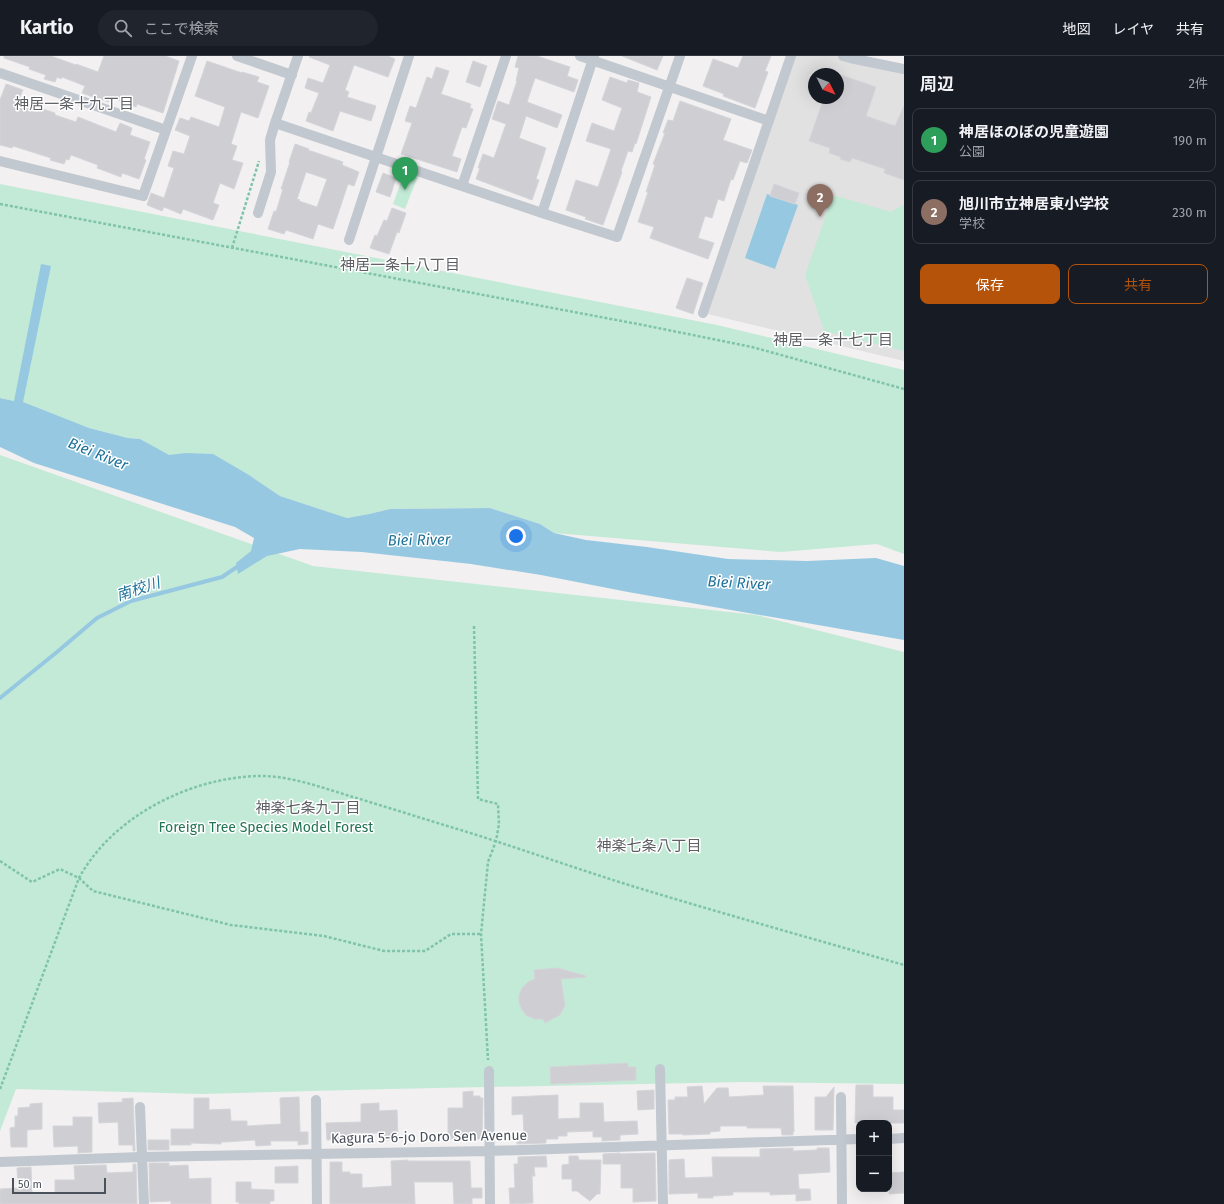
<!DOCTYPE html>
<html lang="ja">
<meta charset="utf-8">
<style>
body{margin:0;font-family:"Fira Sans","Noto Sans JP",sans-serif;background:#20242c;color:#f1f3f6}
.controls{position:absolute;right:12px;bottom:12px;display:grid;overflow:hidden;border-radius:8px;box-shadow:0 4px 16px #0002}
.controls button{width:36px;height:36px;display:grid;place-items:center;padding:0;border:0;border-bottom:1px solid #363941;background:#171b24;color:#f1f3f6;font:20px sans-serif}
.compass{position:absolute;left:808px;top:12px;width:36px;height:36px;border-radius:50%;background:#171b24;box-shadow:0 4px 16px #0002;rotate:132deg}
.scale{position:absolute;left:12px;bottom:10px;width:94px;box-sizing:border-box;padding-left:4px;border:2px solid #4a515a;border-top:0;font-size:11px;line-height:14px;white-space:nowrap;color:#4a515a;-webkit-text-stroke:3px #fff;paint-order:stroke}
.you{position:absolute;left:516px;top:480px;width:14px;height:14px;margin:-10px;border:3px solid #fff;border-radius:50%;background:#1a73e8;box-shadow:0 0 0 6px #1a73e833}
.badge{display:grid;place-items:center;width:26px;height:26px;border-radius:50%;background:#b45309;color:#fff;font-size:13px;font-weight:700}
.pin{position:absolute;translate:-50% -33px;filter:drop-shadow(0 1px 2px #0008)}
.pin::after{content:'';position:absolute;top:21px;width:14px;height:12px;background:inherit;clip-path:polygon(0 0,100% 0,50% 100%)}
.list{margin:0;padding:0;list-style:none}
h2{display:flex;justify-content:space-between;align-items:center;height:52px;margin:0;padding:0 16px;font-size:17px}
h2 small{font-size:13px;font-weight:400;color:#9ea1a6}
.list li{display:grid;grid-template-columns:26px 1fr auto;gap:12px;align-items:center;box-sizing:border-box;height:64px;margin:0 8px 8px;padding:0 8px;border:1px solid #363941;border-radius:8px}
.list b{display:block;font-size:15px;white-space:nowrap}
.list p{margin:0;font-size:13px;white-space:nowrap;color:#9ea1a6}
.list em{font-size:13px;font-style:normal;color:#9ea1a6}
.actions{display:flex;gap:8px;padding:12px 16px}
.actions a{flex:1;padding:9px 0;border:1px solid #b45309;border-radius:8px;text-align:center;font-size:14px;color:#b45309}
.actions .main{background:#b45309;color:#fff}
.icon{flex:none;width:22px;height:22px;fill:none;stroke:currentColor;stroke-width:2;stroke-linecap:round;stroke-linejoin:round}
.map{position:relative;flex:none;width:904px;height:1148px;overflow:hidden}
header{display:flex;align-items:center;gap:24px;box-sizing:border-box;height:56px;padding:0 20px;background:#171b24;border-bottom:1px solid #363941}
header strong{font-size:19px}
nav{display:flex;gap:22px;margin-inline-start:auto;font-size:14px}
.search{width:280px;height:36px;background:#20242c;display:flex;align-items:center;gap:10px;box-sizing:border-box;padding:0 14px;border-radius:22px;color:#9ea1a6;font-size:15px}
main{display:flex}
aside{flex:1;background:#171b24}
.map>svg:first-child{display:block}
.education{fill:#e2e1e1;fill-rule:evenodd}
.green{fill:#c3ead7}
.water{fill:#96c9e1}
.lines{fill:none;stroke-linecap:round;stroke-linejoin:round}
.stream{stroke:#96c9e1;stroke-width:4}
.building{fill:#ceced3;stroke:#d4d5da;fill-rule:evenodd}
.path{stroke:#7fc4aa;stroke-width:2.5;stroke-dasharray:3 2;stroke-linecap:butt}
.street{stroke:#c2c8cf;stroke-width:10}
.labels{text-anchor:middle;dominant-baseline:central;stroke-width:3;stroke-linejoin:round;paint-order:stroke}
.park-label{font-size:14px;fill:#237454;stroke:#fff}
.street-label{font-size:14px;fill:#4a515a;stroke:#fff}
.neighbourhood-label{font-size:15px;fill:#5d5f63;stroke:#fff}
.water-label{font-size:15px;font-style:italic;fill:#1e7199;stroke:#fff}
</style>
<header>
<strong>Kartio</strong>
<div class="search"><svg class="icon" aria-label="search" viewBox="0 0 24 24"><circle cx="10" cy="10" r="6"/><path d="M15 15l6 6"/></svg>ここで検索</div>
<nav><a>地図</a><a>レイヤ</a><a>共有</a></nav>
</header>
<main>
<div class="map">
<svg width="904" height="1148" viewBox="0 0 904 1148">
<rect width="100%" height="100%" fill="#f2f0f0"/>
<path class="education" d="M 791,0 L 843,0 L 904,13 L 904,305 L 703,257 ZM 814,18 L 838,18 L 838,42 L 814,42 Z"/>
<path class="green" d="M 405,115 L 418,120 L 405,153 L 393,148 Z
M 0,128 L 717,269 L 904,314 L 904,498 L 877,488 L 781,496 L 554,477 L 540,468 L 490,452 L 390,453 L 369,458 L 347,462 L 280,440 L 249,419 L 185,397 L 169,400 L 140,383 L 128,382 L 89,372 L 14,345 L 0,342 Z
M 833,139 L 891,156 L 903,149 L 904,149 L 904,295 L 824,275 L 805,219 Z
M 0,399 L 313,510 L 756,559 L 904,596 L 904,1028 L 742,1026 L 388,1033 L 203,1038 L 16,1033 L 0,1075 Z"/>
<path class="water" d="M 767,138 L 798,149 L 775,213 L 745,202 Z
M 41,208 L 51,210 L 23,346 L 89,372 L 128,382 L 140,383 L 169,399 L 185,397 L 213,398 L 249,419 L 280,440 L 347,462 L 369,458 L 390,453 L 490,452 L 540,468 L 554,477 L 586,484 L 647,491 L 728,503 L 807,505 L 876,502 L 904,510 L 904,584 L 628,536 L 541,519 L 471,508 L 362,496 L 300,493 L 267,500 L 238,518 L 236,507 L 251,495 L 254,482 L 235,471 L 34,407 L 0,391 L 0,342 L 14,345 Z"/>
<g class="lines">
<path class="stream" d="M 0,642 L 57,596 L 97,562 L 131,545 L 222,521 L 240,509"/>
</g>
<path class="building" d="M 4,0 L 51,0 L 76,9 L 76,8 L 98,16 L 104,0 L 165,0 L 179,5 L 163,57 L 137,48 L 136,51 L 110,41 L 109,46 L 93,41 L 82,37 L 85,30 L 62,21 L 61,23 L 57,21 L 55,26 L 44,23 L 46,19 L 29,13 L 30,11 L 4,2 Z
M 310,0 L 388,0 L 395,3 L 388,21 L 354,9 L 345,34 L 349,36 L 347,41 L 376,50 L 371,65 L 340,55 L 333,75 L 306,65 L 309,56 L 311,57 L 319,37 L 305,32 L 308,22 L 323,27 L 330,9 L 309,1 Z
M 518,0 L 537,0 L 570,11 L 567,20 L 578,24 L 574,36 L 535,22 L 527,46 L 562,59 L 557,72 L 526,60 L 519,82 L 546,92 L 536,123 L 539,124 L 532,144 L 476,123 L 480,112 L 478,112 L 483,98 L 494,102 L 506,68 L 492,63 L 498,45 L 509,49 L 517,25 L 516,25 L 519,12 L 515,11 Z
M 622,0 L 663,0 L 657,14 Z
M 743,0 L 771,0 L 765,15 L 768,16 L 755,52 L 723,40 L 724,38 L 703,30 L 713,3 L 738,12 Z
M 207,5 L 242,17 L 242,16 L 259,21 L 257,26 L 269,30 L 258,62 L 241,56 L 231,88 L 237,90 L 232,104 L 243,107 L 234,133 L 220,127 L 213,147 L 219,149 L 213,164 L 183,153 L 181,158 L 164,151 L 162,155 L 147,149 L 151,137 L 164,142 L 174,112 L 168,110 L 173,95 L 184,98 L 190,80 L 175,74 L 180,62 L 189,65 L 191,61 L 219,71 L 225,51 L 195,40 Z
M 473,5 L 487,10 L 480,31 L 466,26 Z
M 436,11 L 449,15 L 441,38 L 471,48 L 470,52 L 473,53 L 466,72 L 462,71 L 452,100 L 461,103 L 457,116 L 401,98 L 412,67 L 405,65 L 410,50 L 416,52 L 427,21 L 432,23 Z
M 838,18 L 876,31 L 866,60 L 895,70 L 904,50 L 904,124 L 884,117 L 885,113 L 852,102 L 850,106 L 840,103 L 841,101 L 829,97 L 830,92 L 809,85 L 824,42 L 838,42 Z
M 610,21 L 627,27 L 628,24 L 639,27 L 637,36 L 651,41 L 636,88 L 635,87 L 632,96 L 628,95 L 621,115 L 622,116 L 603,169 L 585,163 L 586,161 L 566,154 L 576,124 L 598,131 L 606,108 L 611,93 L 586,85 L 592,67 L 614,75 L 622,52 L 602,44 Z
M 6,28 L 23,34 L 18,45 L 55,57 L 55,59 L 76,66 L 78,61 L 116,76 L 120,67 L 132,72 L 130,79 L 150,86 L 144,103 L 146,104 L 139,123 L 122,117 L 121,121 L 97,112 L 98,109 L 71,99 L 69,104 L 66,103 L 64,108 L 50,104 L 51,102 L 13,90 L 12,92 L 0,89 L 0,44 Z
M 680,45 L 731,63 L 723,84 L 752,94 L 747,107 L 740,105 L 733,124 L 731,123 L 724,145 L 718,143 L 712,162 L 705,160 L 698,182 L 714,187 L 708,203 L 650,182 L 654,171 L 638,166 L 648,136 L 646,136 L 655,109 L 653,108 L 665,77 L 663,77 L 668,64 L 673,65 Z
M 295,88 L 309,93 L 308,94 L 343,106 L 342,109 L 359,116 L 354,130 L 348,128 L 333,173 L 318,168 L 313,183 L 286,174 L 284,178 L 268,173 L 274,155 L 276,156 L 283,133 L 281,133 L 290,106 L 289,106 ZM 306,116 L 327,123 L 317,151 L 299,145 L 300,144 L 297,143 Z
M 383,117 L 396,122 L 390,141 L 376,136 Z
M 774,128 L 799,137 L 795,148 L 770,140 Z
M 392,152 L 406,157 L 399,177 L 397,176 L 389,198 L 370,192 L 375,179 L 377,180 L 384,164 L 387,165 Z
M 687,222 L 703,227 L 693,258 L 676,252 Z
M 558,912 L 586,920 L 586,921 L 561,923 L 565,949 L 560,959 L 545,967 L 543,963 L 535,963 L 527,960 L 522,954 L 519,947 L 519,939 L 522,932 L 528,926 L 535,923 L 534,914 Z
M 628,1007 L 628,1011 L 636,1011 L 636,1024 L 551,1028 L 550,1011 Z
M 856,1029 L 873,1029 L 873,1041 L 893,1041 L 893,1054 L 904,1054 L 904,1067 L 855,1067 Z
M 702,1030 L 704,1048 L 717,1032 L 728,1032 L 729,1041 L 764,1039 L 763,1030 L 793,1030 L 794,1076 L 793,1076 L 793,1079 L 782,1079 L 781,1072 L 747,1072 L 747,1070 L 720,1070 L 720,1075 L 710,1076 L 710,1078 L 683,1079 L 683,1078 L 669,1078 L 668,1044 L 675,1044 L 675,1041 L 688,1041 L 687,1031 Z
M 834,1031 L 833,1074 L 815,1074 L 815,1041 L 826,1041 Z
M 654,1034 L 654,1053 L 638,1054 L 637,1035 Z
M 473,1035 L 473,1040 L 480,1040 L 480,1042 L 483,1042 L 482,1083 L 448,1083 L 448,1052 L 463,1052 L 463,1036 Z
M 558,1039 L 558,1063 L 580,1062 L 580,1047 L 603,1047 L 604,1066 L 637,1065 L 638,1078 L 620,1079 L 620,1084 L 602,1085 L 602,1081 L 593,1081 L 593,1075 L 567,1076 L 567,1080 L 558,1080 L 558,1083 L 546,1083 L 546,1087 L 517,1088 L 517,1079 L 524,1079 L 523,1058 L 512,1059 L 512,1041 Z
M 299,1041 L 300,1076 L 308,1076 L 308,1088 L 298,1089 L 298,1085 L 270,1085 L 271,1089 L 256,1090 L 255,1084 L 225,1086 L 221,1086 L 221,1088 L 191,1087 L 191,1089 L 171,1089 L 171,1073 L 194,1073 L 194,1042 L 209,1042 L 209,1054 L 230,1053 L 231,1065 L 247,1065 L 247,1070 L 281,1068 L 280,1042 Z
M 133,1042 L 135,1095 L 133,1095 L 133,1089 L 119,1089 L 118,1066 L 99,1067 L 98,1047 L 123,1046 L 122,1043 Z
M 42,1047 L 42,1073 L 27,1074 L 27,1091 L 11,1091 L 10,1072 L 15,1071 L 15,1060 L 18,1060 L 18,1052 L 30,1051 L 30,1048 Z
M 379,1047 L 379,1055 L 397,1054 L 398,1084 L 383,1084 L 383,1077 L 351,1077 L 352,1083 L 327,1084 L 326,1067 L 361,1066 L 361,1048 Z
M 73,1061 L 92,1061 L 92,1096 L 78,1097 L 78,1090 L 54,1091 L 53,1070 L 73,1070 Z
M 148,1084 L 169,1084 L 169,1094 L 148,1094 Z
M 793,1092 L 793,1095 L 817,1094 L 817,1092 L 829,1092 L 830,1116 L 798,1118 L 799,1133 L 810,1133 L 811,1144 L 796,1145 L 796,1138 L 770,1139 L 770,1136 L 733,1136 L 733,1139 L 713,1140 L 713,1142 L 698,1142 L 698,1137 L 669,1138 L 669,1104 L 684,1103 L 685,1122 L 713,1121 L 712,1101 L 760,1101 L 760,1093 Z
M 620,1097 L 620,1098 L 655,1097 L 656,1145 L 633,1146 L 633,1132 L 621,1132 L 621,1108 L 603,1108 L 603,1098 Z
M 546,1100 L 547,1111 L 534,1111 L 535,1120 L 532,1120 L 533,1147 L 510,1148 L 509,1132 L 515,1132 L 514,1108 L 518,1108 L 518,1101 Z
M 569,1100 L 578,1100 L 579,1104 L 601,1104 L 600,1138 L 597,1138 L 590,1145 L 577,1135 L 572,1135 L 572,1123 L 562,1123 L 562,1109 L 569,1108 Z
M 408,1104 L 408,1105 L 470,1105 L 471,1132 L 482,1132 L 482,1142 L 472,1142 L 472,1148 L 454,1148 L 453,1126 L 414,1126 L 415,1148 L 330,1148 L 330,1106 L 342,1106 L 342,1116 L 350,1116 L 350,1118 L 362,1118 L 362,1132 L 392,1130 L 391,1105 Z
M 149,1107 L 169,1107 L 169,1110 L 188,1109 L 189,1123 L 211,1122 L 211,1148 L 171,1148 L 171,1145 L 150,1146 Z
M 133,1108 L 136,1108 L 137,1148 L 0,1148 L 0,1133 L 18,1132 L 17,1112 L 31,1111 L 32,1138 L 55,1138 L 55,1124 L 75,1124 L 74,1110 L 106,1109 L 107,1117 L 133,1116 Z
M 298,1110 L 298,1127 L 275,1127 L 275,1111 Z
M 904,1116 L 904,1137 L 889,1138 L 889,1117 Z
M 236,1126 L 251,1126 L 251,1133 L 274,1134 L 274,1145 L 270,1145 L 270,1148 L 239,1148 L 239,1146 L 236,1146 Z"/>
<g class="lines">
<path class="path" d="M 0,148 L 643,269 L 752,291 L 904,333
M 232,192 L 259,105
M 474,570 L 478,743 L 498,748 L 499,768 L 496,785 L 488,806 L 481,878 L 488,1004
M 0,805 L 32,826 L 60,813 L 79,822 L 93,835 L 231,869 L 324,880 L 384,895 L 425,895 L 451,878 L 481,878
M 0,1033 L 79,822 C 112,761 189,722 257,720 C 289,719 323,732 353,741 C 390,752 427,764 464,775 C 528,795 591,818 655,837 C 738,862 821,885 904,909"/>
<path class="street" d="M 237,0 L 292,19
M 580,0 L 769,65
M 843,0 L 850,2 L 904,13
M 0,17 L 166,74
M 275,67 L 542,157 L 617,181 L 680,0
M 0,105 L 143,140 L 192,0
M 462,130 L 506,0
M 258,157 L 271,116 L 270,84 L 275,67 L 298,0
M 542,157 L 594,0
M 349,184 L 409,0
M 703,257 L 791,0
M 660,1013 L 663,1148
M 489,1015 L 490,1148
M 841,1041 L 842,1148
M 316,1044 L 317,1148
M 140,1051 L 144,1148
M 889,1083 L 904,1082
M 0,1106 L 141,1101 L 490,1095 L 859,1083"/>
</g>
<g class="labels">
<g class="park-label">
<text x="266" y="771">Foreign Tree Species Model Forest</text>
</g>
<g class="street-label">
<text transform="translate(429 1081) rotate(-1)">Kagura 5-6-jo Doro Sen Avenue</text>
</g>
<g class="neighbourhood-label">
<text x="74" y="48">神居一条十九丁目</text>
<text x="400" y="209">神居一条十八丁目</text>
<text x="833" y="284">神居一条十七丁目</text>
<text x="308" y="752">神楽七条九丁目</text>
<text x="649" y="790">神楽七条八丁目</text>
</g>
<g class="water-label">
<text transform="translate(98 398) rotate(22)">Biei River</text>
<text transform="translate(419 484) rotate(-1)">Biei River</text>
<text transform="translate(739 527) rotate(3)">Biei River</text>
<text transform="translate(138 533) rotate(-18)">南校川</text>
</g>
</g>
</svg>
<div class="controls">
<button>+</button>
<button>−</button>
</div>
<svg class="compass" viewBox="-18 -18 36 36"><path d="M0-13l5 13h-10z" fill="#e53935"/><path d="M0 13l5-13h-10z" fill="#9ea1a6"/></svg>
<div class="scale">50 m</div>
<div class="you"></div>
<div class="pin badge" style="left:405px;top:134px;background:#2e9e5b">1</div>
<div class="pin badge" style="left:820px;top:161px;background:#8d6e63">2</div>
</div>
<aside>
<h2>周辺<small>2件</small></h2>
<ul class="list">
<li><span class="badge" style="background:#2e9e5b">1</span><div><b>神居ほのぼの児童遊園</b><p>公園</p></div><em>190 m</em></li>
<li><span class="badge" style="background:#8d6e63">2</span><div><b>旭川市立神居東小学校</b><p>学校</p></div><em>230 m</em></li>
</ul>
<div class="actions"><a class="main">保存</a><a>共有</a></div>
</aside>
</main>
